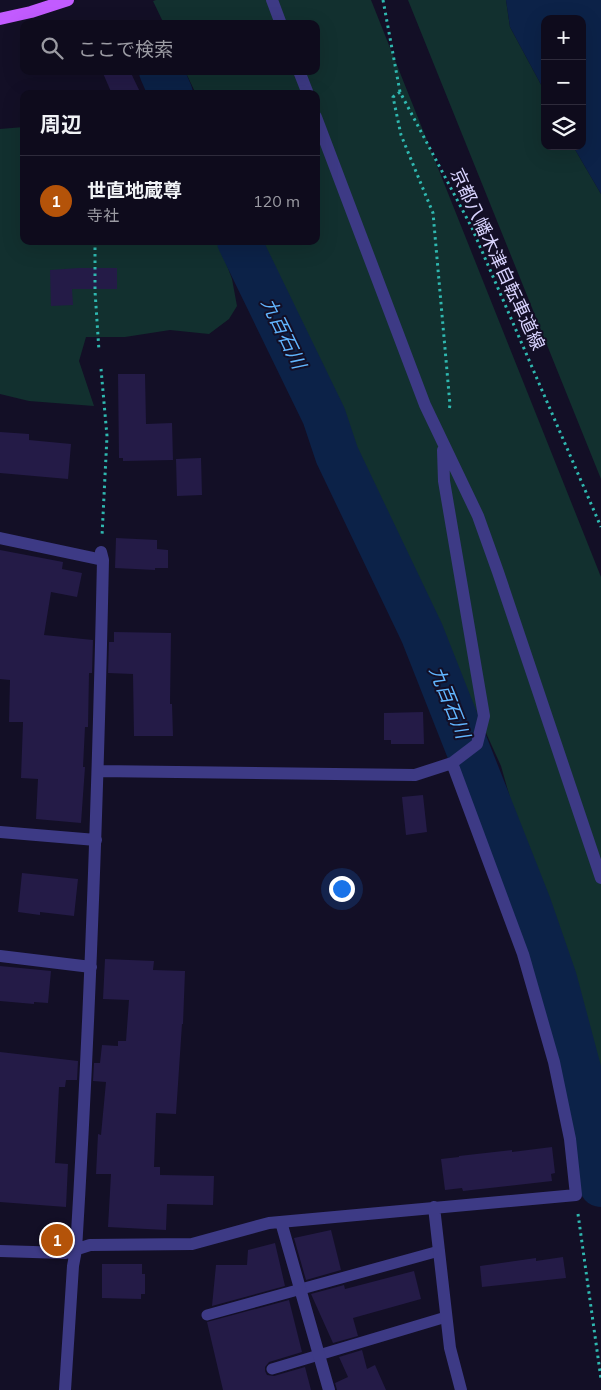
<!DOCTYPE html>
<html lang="ja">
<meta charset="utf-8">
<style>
body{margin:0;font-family:Mulish,"Noto Sans JP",sans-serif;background:#171425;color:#f1f3f6}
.controls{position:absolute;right:15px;top:15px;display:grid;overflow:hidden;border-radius:10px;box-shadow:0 5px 20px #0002}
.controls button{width:45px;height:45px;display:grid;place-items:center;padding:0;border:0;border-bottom:1px solid #2e2b3b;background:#0e0b1c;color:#f1f3f6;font:25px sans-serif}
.you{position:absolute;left:341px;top:888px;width:18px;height:18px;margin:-12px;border:4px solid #fff;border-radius:50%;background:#1a73e8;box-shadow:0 0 0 8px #1a73e833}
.badge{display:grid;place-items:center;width:32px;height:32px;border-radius:50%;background:#b45309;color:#fff;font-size:16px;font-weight:700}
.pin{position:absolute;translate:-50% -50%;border:2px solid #fff;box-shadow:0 1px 5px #0006}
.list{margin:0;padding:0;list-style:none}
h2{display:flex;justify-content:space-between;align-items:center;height:65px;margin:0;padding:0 20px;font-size:21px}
h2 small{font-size:16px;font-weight:400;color:#9b9ba3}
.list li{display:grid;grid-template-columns:32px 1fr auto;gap:15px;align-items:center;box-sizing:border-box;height:90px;padding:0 20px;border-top:1px solid #2e2b3b}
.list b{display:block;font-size:19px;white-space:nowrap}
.list p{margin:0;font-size:16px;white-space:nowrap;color:#9b9ba3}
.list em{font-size:16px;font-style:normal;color:#9b9ba3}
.icon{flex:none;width:28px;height:28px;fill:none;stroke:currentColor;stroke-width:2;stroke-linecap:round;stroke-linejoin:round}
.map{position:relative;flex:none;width:601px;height:1390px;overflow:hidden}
.search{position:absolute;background:#0e0b1c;box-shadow:0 5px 20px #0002;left:20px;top:20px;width:300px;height:55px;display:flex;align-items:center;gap:12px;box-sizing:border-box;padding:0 18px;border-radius:10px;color:#9b9ba3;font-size:19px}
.panel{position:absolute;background:#0e0b1c;box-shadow:0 5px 20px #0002;left:20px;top:90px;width:300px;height:155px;border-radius:10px}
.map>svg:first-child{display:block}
.green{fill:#12302f}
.water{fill:#0c2248}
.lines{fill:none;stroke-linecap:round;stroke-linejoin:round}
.river{stroke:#0c2248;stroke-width:44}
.building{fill:#241b47}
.path{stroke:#2fb8b0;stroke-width:3;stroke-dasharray:2.5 4;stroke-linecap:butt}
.service{stroke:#3d3a85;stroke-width:11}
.minor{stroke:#3d3a85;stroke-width:12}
.primary{stroke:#c25bff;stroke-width:12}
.labels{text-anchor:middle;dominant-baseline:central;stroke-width:4;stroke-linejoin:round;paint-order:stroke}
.street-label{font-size:18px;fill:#d9d4ff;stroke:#130f26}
.water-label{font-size:19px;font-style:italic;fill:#62b6ff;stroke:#130f26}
</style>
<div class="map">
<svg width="601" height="1390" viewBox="0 0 601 1390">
<rect width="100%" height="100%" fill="#130f26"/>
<path class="green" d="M 156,0 L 371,0 L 601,577 L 601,1139 L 588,1072 L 501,766 L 263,241 L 316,241 L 316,94 L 196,94 L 185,71 L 316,71 L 316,24 L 164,24 L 153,1 Z
M 408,0 L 506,0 L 510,27 L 545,92 L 545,146 L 573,146 L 601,194 L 601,479 Z
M 24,127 L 24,241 L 218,241 L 232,279 L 237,306 L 229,319 L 209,334 L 170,330 L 125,337 L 86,337 L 79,361 L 94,406 L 29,401 L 0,394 L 0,129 Z"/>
<path class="water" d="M 506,0 L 601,0 L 601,194 L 573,146 L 582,146 L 582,19 L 545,19 L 545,92 L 510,27 Z"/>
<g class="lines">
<path class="river" d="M 161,71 L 171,94
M 239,241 L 324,416 L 337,455 L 422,633 L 529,904 L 555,979 L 582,1080 L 595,1145 L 601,1185"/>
</g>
<path class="building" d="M 102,71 L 130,71 L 141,94 L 112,94 Z
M 79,268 L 117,268 L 117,289 L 72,289 L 73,305 L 51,306 L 50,270 Z
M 118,374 L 145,374 L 146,424 L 172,423 L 173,460 L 123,461 L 123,458 L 119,458 Z
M 0,432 L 29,434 L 29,440 L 71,444 L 68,479 L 0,473 Z
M 201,458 L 202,495 L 177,496 L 176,459 Z
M 116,538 L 157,540 L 157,549 L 168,550 L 168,568 L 155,568 L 155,570 L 115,568 Z
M 0,550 L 63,562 L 62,569 L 82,573 L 77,597 L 51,592 L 44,635 L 93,640 L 92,673 L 89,673 L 88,727 L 85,727 L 83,767 L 85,767 L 81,823 L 36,819 L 38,779 L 21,778 L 23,722 L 9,722 L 10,680 L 0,679 Z
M 114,632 L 171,633 L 170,704 L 172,704 L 173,736 L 134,736 L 133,674 L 108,673 L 109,642 L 114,642 Z
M 423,712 L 424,744 L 391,744 L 391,740 L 384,740 L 384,713 Z
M 423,795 L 427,832 L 406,835 L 402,797 Z
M 22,873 L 78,879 L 74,916 L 40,912 L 40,915 L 18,912 Z
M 105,959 L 154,961 L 153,970 L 185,971 L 183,1024 L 182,1024 L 176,1114 L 156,1113 L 154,1167 L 160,1167 L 160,1175 L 214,1176 L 213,1205 L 167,1204 L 166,1230 L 108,1227 L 111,1174 L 96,1174 L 98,1134 L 101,1135 L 106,1082 L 93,1081 L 94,1063 L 100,1063 L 102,1045 L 118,1046 L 118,1041 L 126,1041 L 129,1000 L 103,999 Z
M 0,966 L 51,971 L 48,1003 L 34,1002 L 34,1004 L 0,1001 Z
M 0,1052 L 78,1061 L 77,1080 L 66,1080 L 65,1087 L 59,1087 L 55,1163 L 68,1164 L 66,1207 L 0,1202 Z
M 552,1147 L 555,1173 L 551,1174 L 552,1181 L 463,1191 L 462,1188 L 445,1190 L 441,1159 L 459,1157 L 459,1156 L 512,1150 L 512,1152 Z
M 331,1230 L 341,1270 L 306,1280 L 294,1238 Z
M 275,1243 L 285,1286 L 212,1306 L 216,1265 L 247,1265 L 248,1250 Z
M 563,1257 L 566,1278 L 482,1287 L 480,1266 L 536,1258 L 536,1261 Z
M 102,1264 L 142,1264 L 142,1274 L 145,1274 L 145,1294 L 141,1294 L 141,1299 L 102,1298 Z
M 414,1271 L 421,1299 L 353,1318 L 358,1336 L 333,1343 L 311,1294 L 344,1285 L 345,1289 Z
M 289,1300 L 302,1352 L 269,1362 L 265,1367 L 265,1371 L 267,1375 L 274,1376 L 305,1367 L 311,1390 L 223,1390 L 207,1322 Z
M 362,1350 L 367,1369 L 375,1365 L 386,1390 L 337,1390 L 335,1383 L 348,1377 L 339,1357 Z"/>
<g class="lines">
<path class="path" d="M 383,0 L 400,92 L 472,228 L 601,527
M 400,92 L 393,97 L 401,135 L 433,213 L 450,405 L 449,410
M 95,241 L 95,291 L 99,351
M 101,369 L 107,436 L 102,536
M 578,1214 L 601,1379"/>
<path class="service" d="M 207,1315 L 439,1251
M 272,1369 L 446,1317"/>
<path class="minor" d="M 272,0 L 281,24
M 299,71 L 308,94
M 316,117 L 425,405 L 478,516 L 498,572 L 601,878
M 0,538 L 103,560
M 98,771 L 415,775 L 452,763 L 477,744 L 484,716 L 444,481 L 443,450
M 0,832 L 96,840
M 0,956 L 91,967
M 434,1207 L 450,1348 L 461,1390
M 281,1222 L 329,1390
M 0,1251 L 65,1253 L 90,1245 L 192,1244 L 269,1223 L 576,1195 L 570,1139 L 554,1062 L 523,954 L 452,763
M 65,1390 L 73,1266 L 76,1250 C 90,1020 98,791 103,560 L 101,552"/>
<path class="primary" d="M 0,19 L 31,12 L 68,0"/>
</g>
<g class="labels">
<g class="street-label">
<text transform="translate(498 259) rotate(65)">京都八幡木津自転車道線</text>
</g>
<g class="water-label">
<text transform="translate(284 333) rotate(64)">九百石川</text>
<text transform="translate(450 702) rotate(68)">九百石川</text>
</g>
</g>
</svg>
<div class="controls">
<button>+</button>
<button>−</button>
<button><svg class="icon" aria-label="layers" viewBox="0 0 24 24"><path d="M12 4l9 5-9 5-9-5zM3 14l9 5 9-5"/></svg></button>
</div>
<div class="you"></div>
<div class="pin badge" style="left:57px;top:1240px">1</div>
<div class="search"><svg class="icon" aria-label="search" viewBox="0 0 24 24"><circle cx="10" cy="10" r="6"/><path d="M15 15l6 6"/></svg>ここで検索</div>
<section class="panel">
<h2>周辺<small></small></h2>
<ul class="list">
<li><span class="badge">1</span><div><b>世直地蔵尊</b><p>寺社</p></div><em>120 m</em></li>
</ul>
</section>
</div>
